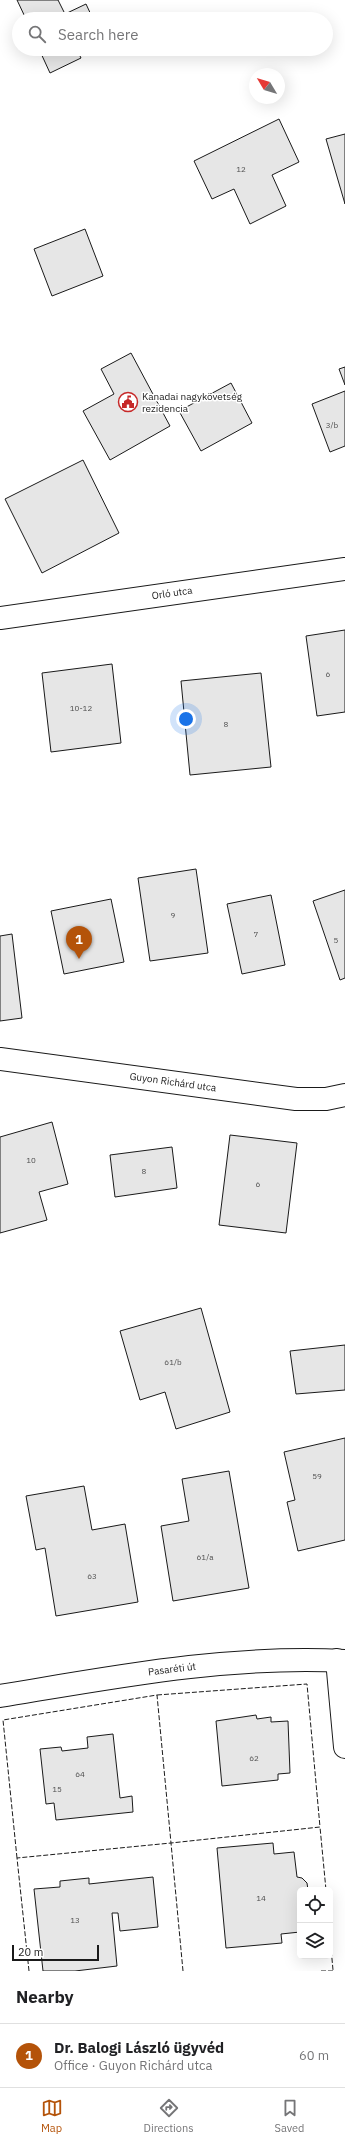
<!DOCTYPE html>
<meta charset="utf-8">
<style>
body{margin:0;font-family:"IBM Plex Sans",sans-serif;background:#f2f2f2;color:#202124}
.controls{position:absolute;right:12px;bottom:12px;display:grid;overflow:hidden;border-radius:6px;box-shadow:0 4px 16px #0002}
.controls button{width:36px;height:36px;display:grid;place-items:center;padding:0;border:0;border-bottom:1px solid #e0e0e0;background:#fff;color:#202124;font:20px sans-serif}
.compass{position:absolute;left:249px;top:68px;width:36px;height:36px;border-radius:50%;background:#fff;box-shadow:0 4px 16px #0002;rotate:308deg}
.scale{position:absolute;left:12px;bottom:10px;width:87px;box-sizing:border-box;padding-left:4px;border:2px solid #1a1a1a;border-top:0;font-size:11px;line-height:14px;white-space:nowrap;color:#1a1a1a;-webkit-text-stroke:3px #fff;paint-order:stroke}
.you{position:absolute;left:186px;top:719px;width:14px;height:14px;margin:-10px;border:3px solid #fff;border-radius:50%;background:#1a73e8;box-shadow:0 0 0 6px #1a73e833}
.badge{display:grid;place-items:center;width:26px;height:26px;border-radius:50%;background:#b45309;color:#fff;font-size:13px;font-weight:700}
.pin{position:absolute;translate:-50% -33px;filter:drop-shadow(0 1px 2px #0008)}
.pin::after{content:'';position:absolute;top:21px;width:14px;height:12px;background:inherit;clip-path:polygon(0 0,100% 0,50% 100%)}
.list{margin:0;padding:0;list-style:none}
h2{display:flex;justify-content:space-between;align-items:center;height:52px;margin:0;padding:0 16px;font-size:17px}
h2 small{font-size:13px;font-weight:400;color:#757577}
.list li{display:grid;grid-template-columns:26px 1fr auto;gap:12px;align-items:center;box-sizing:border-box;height:64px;padding:0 16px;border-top:1px solid #e0e0e0}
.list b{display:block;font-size:15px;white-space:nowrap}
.list p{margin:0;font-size:13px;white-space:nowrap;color:#757577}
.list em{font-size:13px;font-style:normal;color:#757577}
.icon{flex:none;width:22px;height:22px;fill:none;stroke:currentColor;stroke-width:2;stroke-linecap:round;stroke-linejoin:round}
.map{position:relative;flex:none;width:345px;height:1971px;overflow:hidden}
.search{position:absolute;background:#fff;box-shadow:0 4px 16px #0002;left:12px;right:12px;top:12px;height:44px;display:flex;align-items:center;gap:10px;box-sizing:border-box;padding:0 14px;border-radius:22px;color:#757577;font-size:15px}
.sheet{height:116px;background:#fff}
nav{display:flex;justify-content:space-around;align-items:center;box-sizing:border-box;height:56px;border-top:1px solid #e0e0e0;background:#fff;font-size:11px;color:#757577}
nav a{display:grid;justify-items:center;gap:2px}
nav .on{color:#b45309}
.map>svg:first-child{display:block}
.building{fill:#e6e6e6;stroke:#1a1a1a}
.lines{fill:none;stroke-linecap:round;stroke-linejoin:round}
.minor-casing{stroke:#1a1a1a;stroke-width:24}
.tertiary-casing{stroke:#1a1a1a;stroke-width:24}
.minor{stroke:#fff;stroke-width:22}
.tertiary{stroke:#fff;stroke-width:22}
.fence{stroke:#1a1a1a;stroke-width:1;stroke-dasharray:5 2;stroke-linecap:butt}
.labels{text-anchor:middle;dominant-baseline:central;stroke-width:3;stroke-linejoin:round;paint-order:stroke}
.number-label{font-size:8px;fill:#4d4d4d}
.poi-label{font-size:10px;fill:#1a1a1a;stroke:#fff;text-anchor:start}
.street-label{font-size:10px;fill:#1a1a1a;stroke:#fff}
</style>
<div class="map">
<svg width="345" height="1971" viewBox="0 0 345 1971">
<rect width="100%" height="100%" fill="#fff"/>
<path class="building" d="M 17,0 L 58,0 L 65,14 L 86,4 L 93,19 L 26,19 Z
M 39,49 L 79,49 L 77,50 L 81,58 L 50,73 Z
M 279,119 L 299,162 L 272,175 L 286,206 L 250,224 L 234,189 L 212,199 L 194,161 Z
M 345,134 L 345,204 L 326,139 Z
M 85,229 L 103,276 L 52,296 L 34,249 Z
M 131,353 L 170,426 L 110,460 L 83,411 L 114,394 L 101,369 Z
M 345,367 L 345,385 L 339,369 Z
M 231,383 L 252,423 L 201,451 L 179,411 Z
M 345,391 L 345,446 L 330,452 L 312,404 Z
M 83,460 L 119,533 L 42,573 L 5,499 Z
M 345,630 L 345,712 L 317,716 L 306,636 Z
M 112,664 L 121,743 L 51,752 L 42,673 Z
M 261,673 L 271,767 L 190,775 L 181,681 Z
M 196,869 L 208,953 L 150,961 L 138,878 Z
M 345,890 L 345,978 L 340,980 L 313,901 Z
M 271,895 L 285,965 L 242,974 L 227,904 Z
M 111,899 L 124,962 L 64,974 L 51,911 Z
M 12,934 L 22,1018 L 0,1021 L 0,936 Z
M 52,1122 L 68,1184 L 39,1192 L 47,1220 L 0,1233 L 0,1137 Z
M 230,1135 L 297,1143 L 286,1233 L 219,1225 Z
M 172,1147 L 177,1188 L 115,1197 L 110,1155 Z
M 201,1308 L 230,1412 L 176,1429 L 165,1392 L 140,1400 L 120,1331 Z
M 345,1345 L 345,1390 L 296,1394 L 290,1351 Z
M 345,1438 L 345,1540 L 298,1551 L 287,1502 L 295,1500 L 284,1452 Z
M 229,1471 L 249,1588 L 173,1601 L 161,1526 L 189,1521 L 182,1479 Z
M 84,1486 L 92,1530 L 125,1524 L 138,1602 L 56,1616 L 45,1548 L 36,1550 L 26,1496 Z
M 256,1715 L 257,1719 L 271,1717 L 271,1722 L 288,1721 L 290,1773 L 278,1774 L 278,1780 L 222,1786 L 216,1721 Z
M 113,1734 L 120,1798 L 132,1796 L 133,1812 L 56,1820 L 54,1803 L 46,1804 L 40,1749 L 61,1747 L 62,1751 L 88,1748 L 87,1737 Z
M 273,1843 L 274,1854 L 294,1852 L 297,1877 L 302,1878 L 307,1883 L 308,1890 L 300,1890 L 300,1932 L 281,1934 L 282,1943 L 226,1948 L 217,1848 Z
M 153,1877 L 158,1927 L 120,1931 L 118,1913 L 112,1913 L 117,1966 L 75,1971 L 43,1971 L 34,1889 L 60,1887 L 60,1881 L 89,1878 L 89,1884 Z"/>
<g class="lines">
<g class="minor-casing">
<path id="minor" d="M 0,618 L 345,569
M 0,1059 L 296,1099 L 326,1099 L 345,1095
M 337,1660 L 345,1747"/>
</g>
<g class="tertiary-casing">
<path id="tertiary" d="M 0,1696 C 115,1677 228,1655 345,1661"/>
</g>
<use href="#minor" class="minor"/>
<use href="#tertiary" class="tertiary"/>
<path class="fence" d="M 157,1695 L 307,1684 L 320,1827
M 17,1858 L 3,1720 L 157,1695 L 171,1843 L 320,1827 L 326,1890
M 330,1937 L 333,1970
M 29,1971 L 17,1858 L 171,1843 L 183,1971
M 321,1971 L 333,1971"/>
</g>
<defs>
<g id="civic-ring" transform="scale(1)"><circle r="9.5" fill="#fff" stroke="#c62828" stroke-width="1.5"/><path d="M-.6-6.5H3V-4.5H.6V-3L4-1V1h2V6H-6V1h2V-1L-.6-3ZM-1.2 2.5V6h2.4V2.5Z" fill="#c62828"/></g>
</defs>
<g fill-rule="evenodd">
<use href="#civic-ring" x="128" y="402"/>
</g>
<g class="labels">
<g class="number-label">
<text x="241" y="169">12</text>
<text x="332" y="425">3/b</text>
<text x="328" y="674">6</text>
<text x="81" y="708">10-12</text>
<text x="226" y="724">8</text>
<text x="173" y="915">9</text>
<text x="256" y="934">7</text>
<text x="336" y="940">5</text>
<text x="31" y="1160">10</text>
<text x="144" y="1171">8</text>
<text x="258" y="1184">6</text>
<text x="173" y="1362">61/b</text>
<text x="317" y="1476">59</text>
<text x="205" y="1557">61/a</text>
<text x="92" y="1576">63</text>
<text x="254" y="1758">62</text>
<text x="80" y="1774">64</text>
<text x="57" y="1789">15</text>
<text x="261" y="1898">14</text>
<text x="75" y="1920">13</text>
</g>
<g class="poi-label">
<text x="142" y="396">Kanadai nagykövetség<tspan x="142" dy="12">rezidencia</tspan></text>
</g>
<g class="street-label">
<text transform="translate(172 593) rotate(-8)">Orló utca</text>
<text transform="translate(173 1082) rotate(8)">Guyon Richárd utca</text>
<text transform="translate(172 1669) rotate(-7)">Pasaréti út</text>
</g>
</g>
</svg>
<div class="controls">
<button><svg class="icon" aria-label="locate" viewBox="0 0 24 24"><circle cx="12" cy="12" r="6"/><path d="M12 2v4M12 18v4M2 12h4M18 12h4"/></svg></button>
<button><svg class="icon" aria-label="layers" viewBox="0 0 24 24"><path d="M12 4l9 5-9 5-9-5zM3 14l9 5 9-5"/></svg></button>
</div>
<svg class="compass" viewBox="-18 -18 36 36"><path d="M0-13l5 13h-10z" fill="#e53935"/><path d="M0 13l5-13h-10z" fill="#757577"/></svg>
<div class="scale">20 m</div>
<div class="you"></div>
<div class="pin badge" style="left:79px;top:959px">1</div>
<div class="search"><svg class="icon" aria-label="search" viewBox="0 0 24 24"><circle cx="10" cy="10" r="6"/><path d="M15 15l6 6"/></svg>Search here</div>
</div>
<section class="sheet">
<h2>Nearby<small></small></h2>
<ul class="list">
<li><span class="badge">1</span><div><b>Dr. Balogi László ügyvéd</b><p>Office · Guyon Richárd utca</p></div><em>60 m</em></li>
</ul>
</section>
<nav>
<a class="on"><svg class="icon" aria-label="map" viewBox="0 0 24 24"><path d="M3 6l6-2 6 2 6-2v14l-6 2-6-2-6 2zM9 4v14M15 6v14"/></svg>Map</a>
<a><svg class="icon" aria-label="directions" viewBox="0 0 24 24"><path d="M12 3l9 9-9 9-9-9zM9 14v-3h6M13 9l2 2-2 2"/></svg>Directions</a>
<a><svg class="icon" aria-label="saved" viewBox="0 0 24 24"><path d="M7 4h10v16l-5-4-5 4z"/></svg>Saved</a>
</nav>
